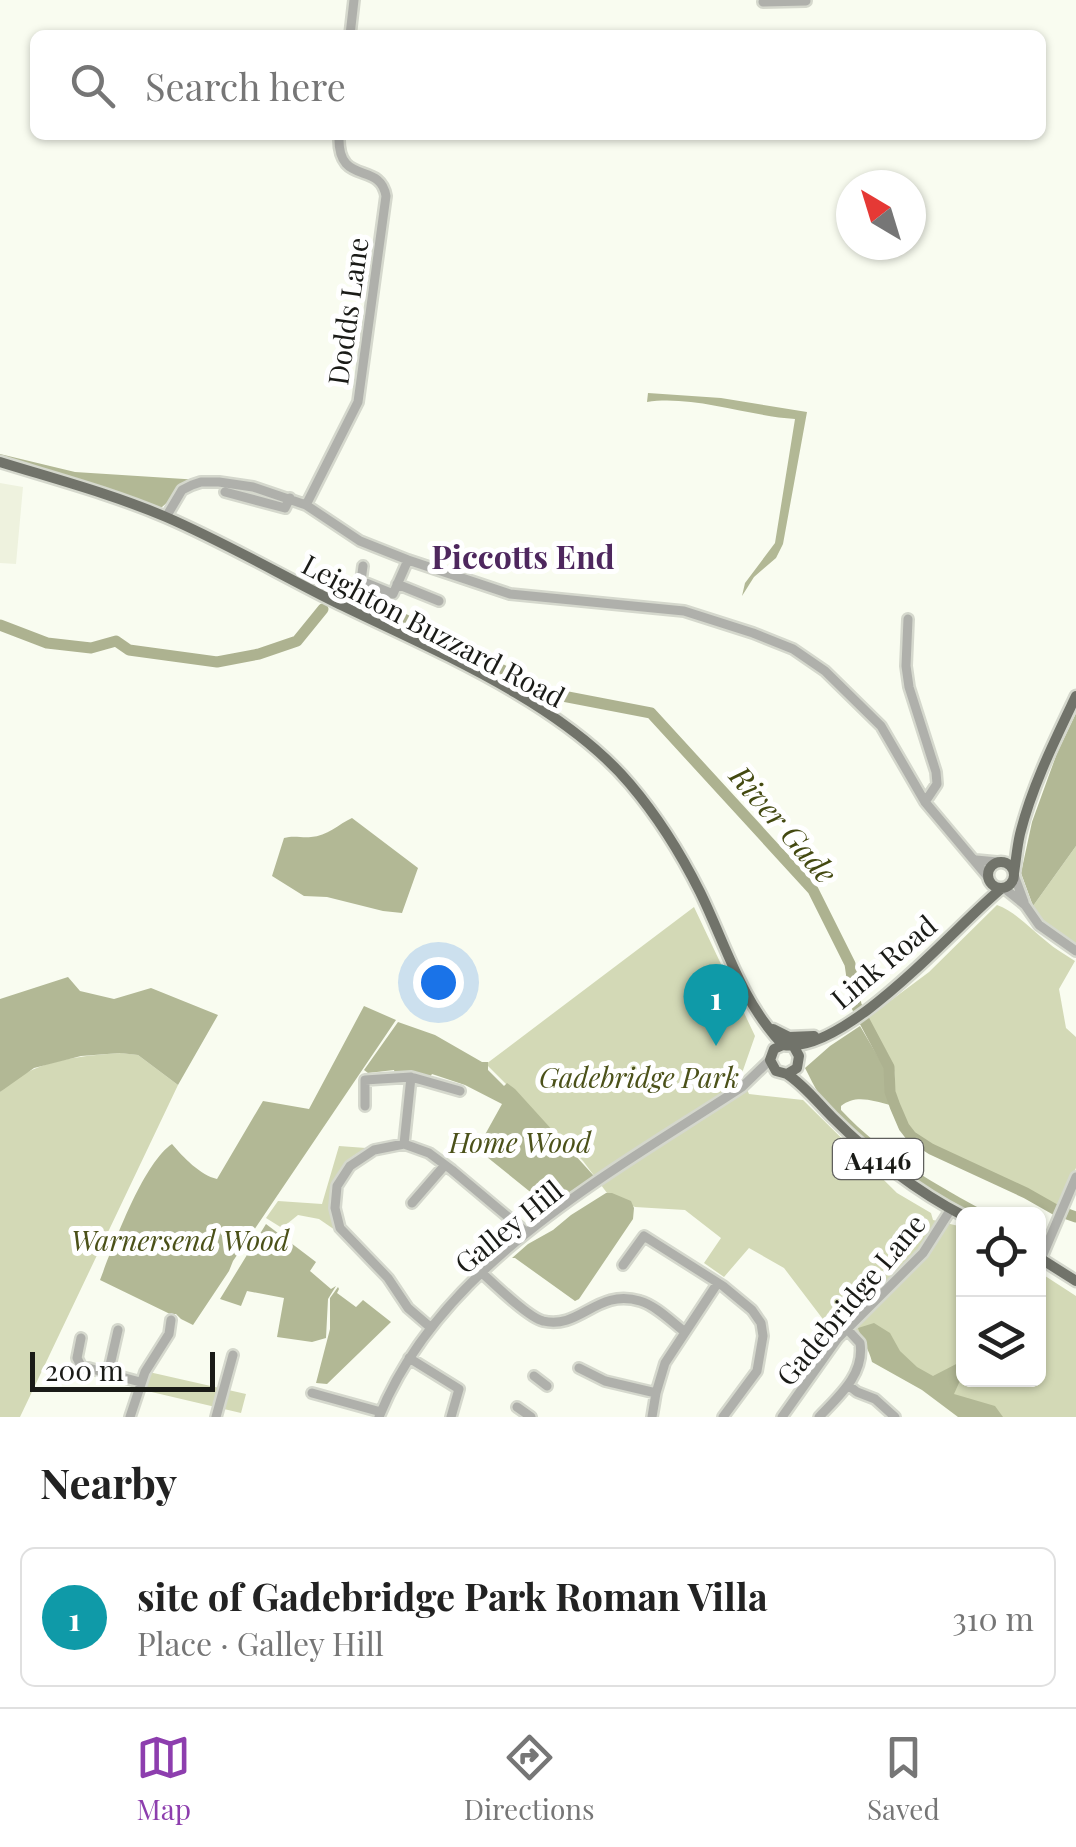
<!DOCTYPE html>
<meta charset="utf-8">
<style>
body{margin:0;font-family:"Playfair Display",serif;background:#f2f2f2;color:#222}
.controls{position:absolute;right:30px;bottom:30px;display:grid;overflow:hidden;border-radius:15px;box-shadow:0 2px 8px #0004}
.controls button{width:90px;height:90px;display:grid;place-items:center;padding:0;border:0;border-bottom:2px solid #e0e0e0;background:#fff;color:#222;font:50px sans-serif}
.compass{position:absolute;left:836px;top:170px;width:90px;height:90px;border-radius:50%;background:#fff;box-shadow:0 2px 8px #0004;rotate:322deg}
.scale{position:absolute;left:30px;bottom:25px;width:185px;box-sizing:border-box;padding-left:10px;border:5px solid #1a1b17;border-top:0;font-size:28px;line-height:35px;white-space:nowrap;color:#1a1b17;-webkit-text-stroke:8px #fff;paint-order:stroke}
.you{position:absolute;left:438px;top:982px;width:35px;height:35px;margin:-25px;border:8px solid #fff;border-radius:50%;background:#1a73e8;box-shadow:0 0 0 15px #1a73e833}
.badge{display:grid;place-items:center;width:65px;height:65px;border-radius:50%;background:#8d3eae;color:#fff;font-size:32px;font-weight:700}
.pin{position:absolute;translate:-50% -82px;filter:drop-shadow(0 2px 5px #0008)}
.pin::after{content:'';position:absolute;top:52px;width:35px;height:30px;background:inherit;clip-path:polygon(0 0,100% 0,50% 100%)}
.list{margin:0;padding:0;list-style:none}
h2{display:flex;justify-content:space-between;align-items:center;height:130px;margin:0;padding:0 40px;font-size:42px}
h2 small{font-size:32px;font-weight:400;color:#767676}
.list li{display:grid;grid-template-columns:65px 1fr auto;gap:30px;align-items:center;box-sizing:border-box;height:140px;margin:0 20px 20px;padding:0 20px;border:2px solid #e0e0e0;border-radius:15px}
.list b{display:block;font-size:38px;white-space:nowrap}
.list p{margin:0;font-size:32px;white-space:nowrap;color:#767676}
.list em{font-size:32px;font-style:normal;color:#767676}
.icon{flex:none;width:55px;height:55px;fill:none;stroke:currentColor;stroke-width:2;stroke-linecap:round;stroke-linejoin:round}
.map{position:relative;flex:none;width:1076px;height:1417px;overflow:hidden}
.search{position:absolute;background:#fff;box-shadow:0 2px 8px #0004;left:30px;right:30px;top:30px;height:110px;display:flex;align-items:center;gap:25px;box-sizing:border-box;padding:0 35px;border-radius:15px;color:#767676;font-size:38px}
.sheet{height:290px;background:#fff}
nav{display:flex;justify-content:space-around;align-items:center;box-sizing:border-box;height:140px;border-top:2px solid #e0e0e0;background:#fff;font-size:28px;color:#767676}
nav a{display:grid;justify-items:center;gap:5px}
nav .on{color:#8d3eae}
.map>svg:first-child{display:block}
.built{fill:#eef2de}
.green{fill:#d3d9b6}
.forest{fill:#b2b895}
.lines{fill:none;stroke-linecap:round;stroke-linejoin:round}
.river{stroke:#adb290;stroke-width:11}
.minor-casing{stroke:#d5d8cd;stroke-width:14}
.major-casing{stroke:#d5d8cd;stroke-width:15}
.minor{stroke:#afb0ab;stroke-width:9}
.major{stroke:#71736a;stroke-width:10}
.labels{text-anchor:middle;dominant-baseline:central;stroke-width:10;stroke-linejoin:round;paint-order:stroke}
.shield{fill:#fff;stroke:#5f5f5d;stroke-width:2.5}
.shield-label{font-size:25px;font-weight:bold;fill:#1a1b17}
.street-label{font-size:28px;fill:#1a1b17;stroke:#fff}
.park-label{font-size:28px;font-style:italic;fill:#4b5119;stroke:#fff}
.water-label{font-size:30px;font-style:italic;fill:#434910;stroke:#fff}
.quarter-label{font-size:32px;font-weight:bold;fill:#4e275e;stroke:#fff}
</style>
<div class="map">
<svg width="1076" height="1417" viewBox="0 0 1076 1417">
<rect width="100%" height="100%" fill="#f9fcf0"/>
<path class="built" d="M 0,483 L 23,487 L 16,564 L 0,563 Z"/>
<path class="green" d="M 1076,846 L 1076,944 C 1059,934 1043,924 1033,906 Z
M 997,905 C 1016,912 1031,929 1046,941 C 1055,949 1066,955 1075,961 L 1059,989 L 1066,1028 L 1076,1037 L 1076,1168 L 1058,1209 C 1022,1186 928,1158 908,1127 C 901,1117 896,1103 895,1091 C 894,1083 896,1075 893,1067 C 889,1051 875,1035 865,1020 L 862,1022 L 929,972 Z
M 694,907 L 755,1036 L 741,1076 L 749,1094 L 803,1100 L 897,1193 L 931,1213 L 933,1220 L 963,1227 L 964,1380 L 1038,1380 L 1039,1272 L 1076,1296 L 1076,1417 L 963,1417 L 851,1328 L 857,1318 L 848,1310 L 835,1335 L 784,1268 L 749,1248 L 724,1277 L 704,1263 L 721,1238 L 685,1210 L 635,1207 L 607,1193 L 583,1161 L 486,1064 Z
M 121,1053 L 138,1055 L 178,1085 L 20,1417 L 0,1417 L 0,1092 C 31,1060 78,1056 121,1053 Z
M 339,1146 L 366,1148 C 360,1152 350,1157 345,1163 C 330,1183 333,1207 335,1230 L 319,1219 L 298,1215 L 282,1228 L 266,1218 L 278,1201 L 322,1204 Z
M 149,1372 L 246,1394 L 241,1413 L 143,1390 Z"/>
<path class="forest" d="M 648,393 L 721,398 L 807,412 L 783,544 L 776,558 L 754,577 L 742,596 L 745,583 L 775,543 L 795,419 C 748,416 693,395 647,402 Z
M 0,454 L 75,472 L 200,480 L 178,493 L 162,507 L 157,509 L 0,458 Z
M 1076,713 L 1076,846 L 1033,906 L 1021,873 L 1032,822 L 1057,753 Z
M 352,818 L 418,868 L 402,913 L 383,911 L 327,897 L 304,896 L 272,876 L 284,838 C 294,835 301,838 311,837 C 327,836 339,824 352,818 Z
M 68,977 L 80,991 L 114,999 L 151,988 L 218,1015 L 178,1085 L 138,1055 L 120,1053 L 81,1056 L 34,1068 L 0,1092 L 0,999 Z
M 364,1006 L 396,1020 L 233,1261 L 229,1271 L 193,1325 L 181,1319 L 176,1314 L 170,1314 L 100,1280 C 113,1246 143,1163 172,1144 C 183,1157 200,1175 217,1179 L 263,1101 L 309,1109 Z
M 398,1022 L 435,1035 L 482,1062 L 488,1062 L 488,1070 L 504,1086 L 507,1083 L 515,1089 L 594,1176 L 546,1208 L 539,1199 L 477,1149 L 502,1104 L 465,1085 L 432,1074 L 430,1077 L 413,1072 L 395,1073 L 394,1070 L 368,1073 L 364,1070 Z
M 860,1026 L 884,1067 L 890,1105 C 873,1101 856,1094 841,1106 L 841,1110 C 883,1155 936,1185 990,1214 C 983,1214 974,1216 967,1213 C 932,1202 841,1125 820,1095 C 814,1087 810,1077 805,1068 L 830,1046 Z
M 606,1193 L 612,1193 L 631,1201 L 634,1208 L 633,1219 L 579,1299 L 575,1301 L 515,1258 L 512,1258 L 528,1244 L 553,1230 L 571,1215 Z
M 266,1224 L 316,1262 L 310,1271 L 331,1289 L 336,1286 L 328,1299 L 326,1338 L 312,1342 L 277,1337 L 284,1298 L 247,1291 L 241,1306 L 220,1299 Z
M 338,1287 L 339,1289 L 337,1293 L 356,1307 L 363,1300 L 391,1322 L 327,1384 L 316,1383 L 330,1329 L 330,1298 Z
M 874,1323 L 890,1333 L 900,1351 L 917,1367 L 933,1376 L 962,1361 L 963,1374 L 954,1394 L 995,1406 L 1003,1417 L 958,1417 L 922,1390 L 872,1362 C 869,1349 862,1341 858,1328 Z"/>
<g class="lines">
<path class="river" d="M 335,594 L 340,587 L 350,585 L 360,591 L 367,600 L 547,693 L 651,713 L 813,890 L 850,964 L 856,1005 L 889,1067 L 890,1092 L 895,1106 L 904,1127 L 911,1136 L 931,1149 L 1026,1193 L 1056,1210 L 1076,1217
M 0,625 L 47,643 L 91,648 L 116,641 L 129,650 L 217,662 L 259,654 L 297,641 L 323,609"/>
<g class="minor-casing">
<path id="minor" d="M 763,2 L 806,1
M 350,35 L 354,0
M 225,492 L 285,508 L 290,498
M 306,505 L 358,402 L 386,196 C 380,160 337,188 339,135
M 166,517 L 182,490 L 192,485 L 201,482 L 219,482 L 253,487 L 306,505 L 360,541 L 408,560 L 510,594 L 684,611 L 753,633 L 793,649 L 825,671 L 881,726 L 925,802 L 988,877
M 363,566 L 361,581 L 393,594 L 408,560
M 397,584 L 439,601
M 908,619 L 906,666 L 909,687 L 936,772 L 937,784 L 925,802
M 976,860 L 997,862
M 1014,875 L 1024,902
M 1004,888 L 1025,905 L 1039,925 L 1076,951
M 365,1106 L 365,1080 L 411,1077 L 460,1091
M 404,1144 L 411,1077
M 412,1203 L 445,1165
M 1041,1259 L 1076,1177
M 623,1265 L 644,1236 L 723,1286 L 752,1310 L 761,1323 L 763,1336 L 757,1371 L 723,1417
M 482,1273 C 495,1285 529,1318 543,1321 C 580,1330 597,1288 640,1301 C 655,1305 672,1322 685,1332
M 430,1327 L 408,1308 L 388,1278 L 340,1228 L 335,1208 L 337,1186 L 350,1166 L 374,1150 L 404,1144 L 429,1153 L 452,1170 L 526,1232
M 81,1338 L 77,1358 L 81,1366 L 140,1382
M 409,1358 L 459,1389 L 451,1417
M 579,1368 L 605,1381 L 656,1393
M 108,1374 L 118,1330
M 534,1376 L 547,1386
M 848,1385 L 857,1392 L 875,1399 L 895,1417
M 312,1393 L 381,1412
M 517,1407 L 531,1417
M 130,1417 L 145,1372 L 169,1334 L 171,1320
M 216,1417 L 233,1355
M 379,1417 C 440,1264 611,1173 742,1087 L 770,1060
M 652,1417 L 656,1393 L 665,1363 L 717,1284
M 782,1417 L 838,1338 L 923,1253 L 951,1209
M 819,1417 C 839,1396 865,1374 860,1343 L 847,1329"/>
</g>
<g class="major-casing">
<path id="major" d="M 0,462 C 55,479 112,494 166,517 C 224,542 279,574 335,602 C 431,649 560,701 630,784 C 658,817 681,854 700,892 C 726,945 741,1001 783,1045
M988 875a13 13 0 1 1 26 0a13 13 0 1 1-26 0Z
M 1014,873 C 1016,860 1017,847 1020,834 C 1032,786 1055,740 1076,696
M 773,1029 L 789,1037 L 814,1036
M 794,1047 L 799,1056 L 797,1068 L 787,1074 L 776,1071 L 770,1060 L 774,1049 L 783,1045 C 846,1055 954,927 1002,888
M 787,1074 C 805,1086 817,1102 832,1117 C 871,1156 914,1190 964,1216
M 1038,1257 L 1076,1281"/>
</g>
<use href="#minor" class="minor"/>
<use href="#major" class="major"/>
</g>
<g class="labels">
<rect class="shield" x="833" y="1139" width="90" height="40" rx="8"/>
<g class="shield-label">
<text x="878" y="1159">A4146</text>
</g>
<g class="street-label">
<text transform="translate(347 311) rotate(-82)">Dodds Lane</text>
<text transform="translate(434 630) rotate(28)">Leighton Buzzard Road</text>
<text transform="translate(883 961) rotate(-40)">Link Road</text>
<text transform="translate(508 1226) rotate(-39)">Galley Hill</text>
<text transform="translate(850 1299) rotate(-50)">Gadebridge Lane</text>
</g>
<g class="park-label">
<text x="639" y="1076">Gadebridge Park</text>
<text x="520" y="1141">Home Wood</text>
<text x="180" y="1239">Warnersend Wood</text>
</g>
<g class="water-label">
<text transform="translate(784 824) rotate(49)">River Gade</text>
</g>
<g class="quarter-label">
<text x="523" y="555">Piccotts End</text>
</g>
</g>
</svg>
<div class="controls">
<button><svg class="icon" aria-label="locate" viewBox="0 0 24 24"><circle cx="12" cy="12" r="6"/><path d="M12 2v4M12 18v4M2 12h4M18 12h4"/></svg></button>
<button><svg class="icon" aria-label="layers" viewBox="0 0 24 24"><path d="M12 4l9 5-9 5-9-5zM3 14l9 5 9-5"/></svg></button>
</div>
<svg class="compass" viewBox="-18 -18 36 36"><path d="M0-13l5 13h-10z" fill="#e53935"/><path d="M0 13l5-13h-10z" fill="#767676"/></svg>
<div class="scale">200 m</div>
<div class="you"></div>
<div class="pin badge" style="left:716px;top:1046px;background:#0f9aa8">1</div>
<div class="search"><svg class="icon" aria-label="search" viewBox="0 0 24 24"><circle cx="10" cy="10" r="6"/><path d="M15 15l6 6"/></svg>Search here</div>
</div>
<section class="sheet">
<h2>Nearby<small></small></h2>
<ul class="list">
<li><span class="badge" style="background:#0f9aa8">1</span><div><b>site of Gadebridge Park Roman Villa</b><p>Place · Galley Hill</p></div><em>310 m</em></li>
</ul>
</section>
<nav>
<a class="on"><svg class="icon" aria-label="map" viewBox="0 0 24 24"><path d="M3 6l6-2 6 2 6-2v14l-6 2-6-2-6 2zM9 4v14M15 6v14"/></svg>Map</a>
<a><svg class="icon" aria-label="directions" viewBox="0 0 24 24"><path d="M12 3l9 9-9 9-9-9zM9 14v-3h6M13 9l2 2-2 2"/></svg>Directions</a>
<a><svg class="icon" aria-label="saved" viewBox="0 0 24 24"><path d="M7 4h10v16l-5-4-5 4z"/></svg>Saved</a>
</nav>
